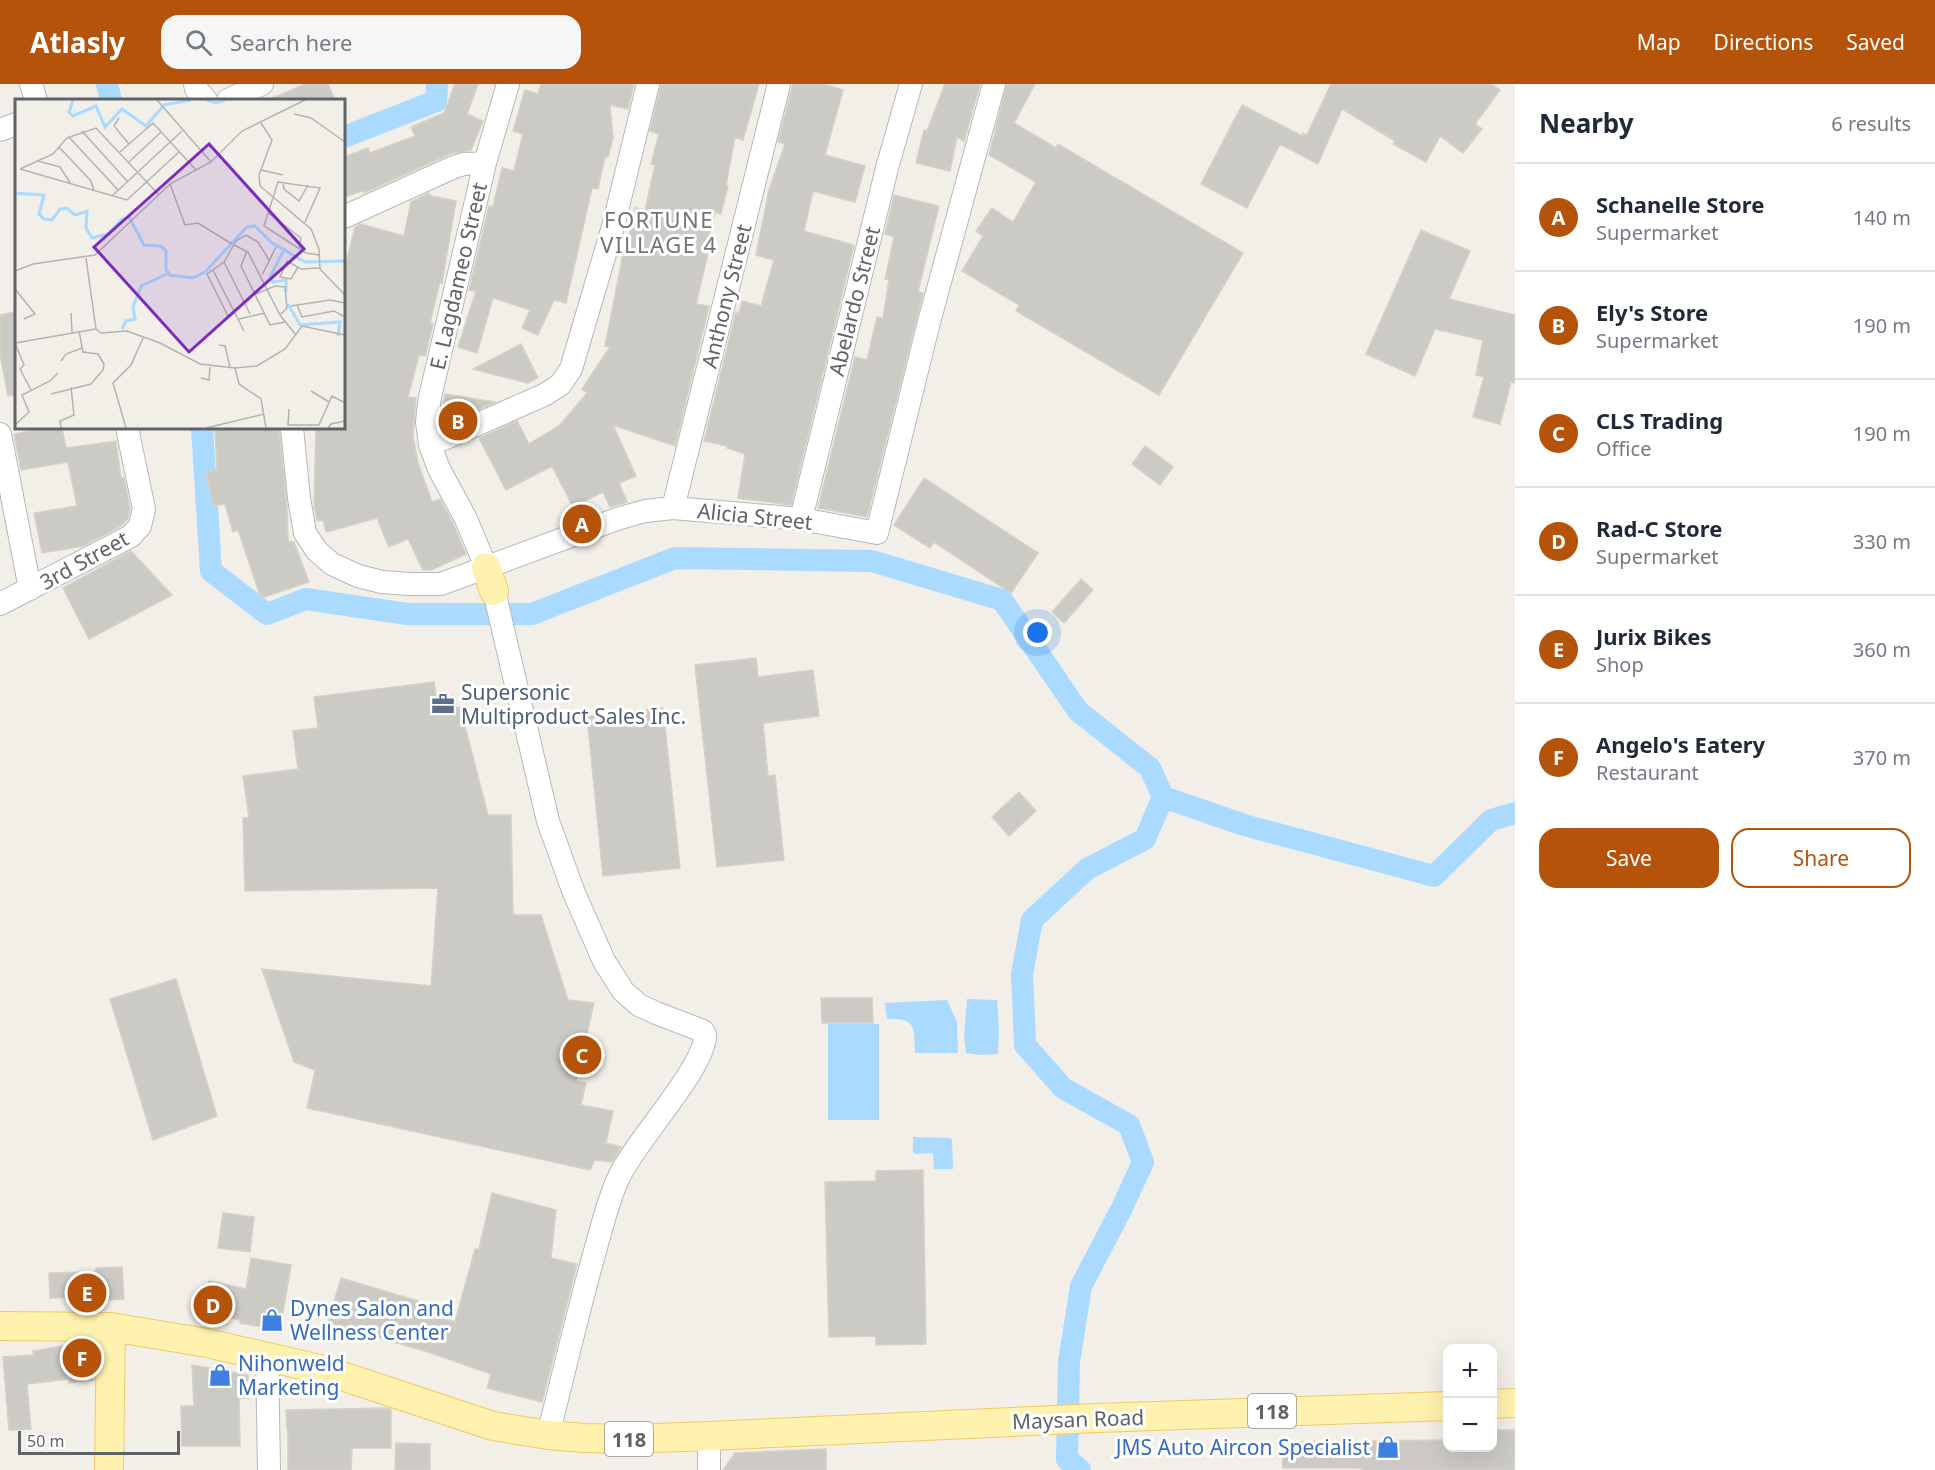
<!DOCTYPE html>
<meta charset="utf-8">
<style>
body{margin:0;font-family:"Noto Sans",sans-serif;background:#f6f6f7;color:#1f2937}
.controls{position:absolute;right:18px;bottom:18px;display:grid;overflow:hidden;border-radius:12px;box-shadow:0 6px 24px #0002}
.controls button{width:54px;height:54px;display:grid;place-items:center;padding:0;border:0;border-bottom:2px solid #e0e1e3;background:#fff;color:#1f2937;font:30px sans-serif}
.scale{position:absolute;left:18px;bottom:15px;width:162px;box-sizing:border-box;padding-left:6px;border:3px solid #5f6368;border-top:0;font-size:16px;line-height:21px;white-space:nowrap;color:#5f6368;-webkit-text-stroke:4px #fff;paint-order:stroke}
.you{position:absolute;left:1038px;top:549px;width:21px;height:21px;margin:-15px;border:4px solid #fff;border-radius:50%;background:#1a73e8;box-shadow:0 0 0 9px #1a73e833}
.badge{display:grid;place-items:center;width:39px;height:39px;border-radius:50%;background:#b45309;color:#fff;font-size:20px;font-weight:700}
.pin{position:absolute;translate:-50% -50%;border:3px solid #fff;box-shadow:0 2px 6px #0006}
.list{margin:0;padding:0;list-style:none}
h2{display:flex;justify-content:space-between;align-items:center;height:78px;margin:0;padding:0 24px;font-size:26px}
h2 small{font-size:20px;font-weight:400;color:#747a83}
.list li{display:grid;grid-template-columns:39px 1fr auto;gap:18px;align-items:center;box-sizing:border-box;height:108px;padding:0 24px;border-top:2px solid #e0e1e3}
.list b{display:block;font-size:22px;white-space:nowrap}
.list p{margin:0;font-size:20px;white-space:nowrap;color:#747a83}
.list em{font-size:20px;font-style:normal;color:#747a83}
.actions{display:flex;gap:12px;padding:18px 24px}
.actions a{flex:1;padding:14px 0;border:2px solid #b45309;border-radius:18px;text-align:center;font-size:21px;color:#b45309}
.actions .main{background:#b45309;color:#fff}
.icon{flex:none;width:33px;height:33px;fill:none;stroke:currentColor;stroke-width:2;stroke-linecap:round;stroke-linejoin:round}
.map{position:relative;flex:none;width:1515px;height:1386px;overflow:hidden}
header{display:flex;align-items:center;gap:36px;box-sizing:border-box;height:84px;padding:0 30px;background:#b45309;color:#fff}
header strong{font-size:28px}
nav{display:flex;gap:33px;margin-inline-start:auto;font-size:21px}
.search{width:420px;height:54px;background:#f6f6f7;display:flex;align-items:center;gap:15px;box-sizing:border-box;padding:0 21px;border-radius:18px;color:#747a83;font-size:22px}
main{display:flex}
aside{flex:1;background:#fff}
.map>svg:first-child{display:block}
.water{fill:#aadaff}
.lines{fill:none;stroke-linecap:round;stroke-linejoin:round}
.canal{stroke:#aadaff;stroke-width:22}
.building{fill:#cccac5;stroke:#d6d1c6;stroke-width:1.5}
.minor-casing{stroke:#b5b8bc;stroke-width:24}
.major-casing{stroke:#f2c960;stroke-width:30}
.minor{stroke:#fff;stroke-width:22}
.major{stroke:#fff2af;stroke-width:28}
.labels{text-anchor:middle;dominant-baseline:central;stroke-width:6;stroke-linejoin:round;paint-order:stroke}
.shield{fill:#fff;stroke:#8f9295;stroke-width:1.5}
.shield-label{font-size:20px;font-weight:bold;fill:#5f6368}
.street-label{font-size:21px;fill:#5f6368;stroke:#fff}
.service-label{font-size:21px;fill:#4e5e75;stroke:#fff;text-anchor:start}
.shop-label{font-size:21px;fill:#366cbe;stroke:#fff;text-anchor:start}
.neighbourhood-label{font-size:22px;letter-spacing:1.5px;fill:#70757a;stroke:#fff}
.inset-river{fill:none;stroke:#aadaff;stroke-width:3}
.inset-road{fill:none;stroke:#b3b3b1;stroke-width:1.5}
.view{fill:#7b2cbf;fill-opacity:0.15;stroke:#7b2cbf;stroke-width:3}
.inset-edge{fill:none;stroke:#5f6368;stroke-width:3}
</style>
<header>
<strong>Atlasly</strong>
<div class="search"><svg class="icon" aria-label="search" viewBox="0 0 24 24"><circle cx="10" cy="10" r="6"/><path d="M15 15l6 6"/></svg>Search here</div>
<nav><a>Map</a><a>Directions</a><a>Saved</a></nav>
</header>
<main>
<div class="map">
<svg width="1515" height="1386" viewBox="0 0 1515 1386">
<rect width="100%" height="100%" fill="#f1efe8"/>
<path class="water" d="M 967,915 L 997,916 L 999,944 L 998,970 L 981,971 L 966,969 L 964,952 Z
M 947,916 L 957,938 L 958,969 L 915,969 C 914,943 917,934 887,935 L 885,919 Z
M 828,940 L 879,940 L 879,1036 L 828,1036 Z
M 913,1053 L 950,1054 L 952,1056 L 953,1085 L 934,1085 L 933,1069 L 915,1070 L 913,1067 Z"/>
<g class="lines">
<path class="canal" d="M 107,0 L 111,16
M 344,53 L 436,17 L 437,0
M 202,344 L 211,487 L 267,530 L 306,515 L 407,530 L 532,530 L 675,474 L 872,477 L 1002,516 L 1078,627 L 1150,684 L 1163,713 L 1145,755 L 1087,785 L 1032,836 L 1022,890 L 1025,961 L 1063,1004 L 1129,1041 L 1143,1078 L 1122,1124 L 1081,1202 L 1069,1278 L 1067,1375 L 1080,1386
M 1163,713 L 1244,741 L 1434,792 L 1491,736 L 1515,729"/>
</g>
<path class="building" d="M 305,0 L 328,0 L 335,16 L 268,16 Z
M 455,0 L 478,0 L 467,30 L 483,37 L 471,66 L 450,70 L 364,109 L 365,106 L 344,113 L 344,73 L 368,64 L 370,69 L 415,52 L 411,43 L 444,29 Z
M 541,0 L 634,0 L 628,25 L 610,21 L 613,54 L 608,73 L 605,73 L 598,105 L 592,104 L 566,219 L 554,216 L 538,251 L 522,244 L 530,226 L 493,214 L 477,269 L 458,263 L 476,207 L 469,206 L 489,122 L 493,123 L 502,84 L 514,87 L 523,50 L 513,47 L 525,6 L 538,10 Z
M 661,0 L 759,0 L 743,56 L 735,53 L 726,101 L 728,102 L 721,130 L 715,128 L 704,170 L 708,170 L 696,220 L 709,222 L 675,362 L 613,341 L 636,392 L 619,399 L 627,418 L 610,423 L 603,408 L 573,423 L 552,382 L 506,406 L 479,354 L 517,337 L 529,360 L 559,342 L 587,309 L 582,305 L 610,263 L 605,262 L 624,165 L 626,166 L 635,124 L 645,126 L 655,81 L 651,80 L 659,50 L 650,47 Z
M 793,0 L 824,0 L 843,6 L 825,71 L 865,82 L 855,118 L 813,107 L 804,147 L 854,161 L 791,421 L 738,414 L 745,370 L 727,364 L 727,362 L 704,357 L 736,228 L 739,229 L 742,217 L 761,222 L 774,176 L 756,171 L 769,106 L 785,60 L 778,58 Z
M 945,0 L 980,0 L 964,57 L 957,53 L 950,87 L 916,79 L 924,46 L 927,47 Z
M 1007,0 L 1035,0 L 1014,39 L 1056,64 L 1058,60 L 1243,169 L 1159,311 L 1016,227 L 1019,221 L 962,187 L 983,152 L 976,147 L 992,124 L 1013,138 L 1036,98 L 989,71 Z
M 1331,0 L 1491,0 L 1500,6 L 1475,40 L 1482,45 L 1463,69 L 1440,52 L 1426,78 L 1393,60 L 1395,57 L 1342,25 L 1318,80 L 1280,60 L 1247,124 L 1201,100 L 1242,21 L 1302,52 L 1303,49 L 1307,51 Z
M 429,109 L 431,112 L 456,117 L 442,199 L 440,198 L 430,239 L 433,240 L 429,257 L 425,272 L 419,271 L 408,313 L 416,314 L 413,352 L 418,379 L 432,418 L 440,415 L 454,441 L 466,470 L 431,486 L 423,486 L 408,455 L 389,463 L 377,434 L 326,448 L 323,436 L 317,437 L 314,422 L 316,344 L 344,344 L 344,187 L 355,143 L 361,140 L 404,152 L 411,118 Z
M 894,111 L 939,122 L 918,208 L 923,209 L 867,433 L 818,424 L 855,273 L 867,276 L 877,233 L 883,234 L 889,196 L 885,195 L 894,153 L 885,150 Z
M 1421,146 L 1470,167 L 1449,215 L 1515,231 L 1515,299 L 1511,298 L 1500,340 L 1473,333 L 1484,293 L 1476,291 L 1483,256 L 1435,245 L 1415,292 L 1366,270 Z
M 16,228 L 16,311 L 8,312 L 0,270 L 0,231 Z
M 521,260 L 538,294 L 528,299 L 473,285 Z
M 445,310 L 495,318 L 456,335 L 441,332 Z
M 46,344 L 62,344 L 66,364 L 116,357 L 121,394 L 124,394 L 130,425 L 128,435 L 121,442 L 83,462 L 42,469 L 34,429 L 77,422 L 68,378 L 21,386 L 14,350 Z
M 263,344 L 279,344 L 287,423 L 288,457 L 294,458 L 309,498 L 261,514 L 238,446 L 233,448 L 225,420 L 213,422 L 206,388 L 217,386 L 215,346 Z
M 1145,362 L 1173,383 L 1160,401 L 1132,380 Z
M 924,394 L 1038,469 L 1011,509 L 934,458 L 930,464 L 894,441 Z
M 131,467 L 172,511 L 89,555 L 63,504 Z
M 1081,495 L 1093,506 L 1064,539 L 1052,528 Z
M 756,574 L 758,593 L 813,586 L 819,632 L 763,639 L 768,692 L 775,691 L 784,776 L 717,783 L 695,581 Z
M 434,598 L 438,626 L 460,623 L 488,731 L 511,731 L 513,831 L 541,831 L 568,916 L 594,919 L 576,997 L 586,999 L 581,1021 L 613,1027 L 606,1059 L 621,1063 L 612,1078 L 595,1076 L 590,1086 L 307,1024 L 315,986 L 294,978 L 262,885 L 431,902 L 438,804 L 245,807 L 243,734 L 249,734 L 243,692 L 298,685 L 293,647 L 318,644 L 314,613 Z
M 663,624 L 680,784 L 603,792 L 587,632 Z
M 1019,708 L 1036,727 L 1009,752 L 992,733 Z
M 176,895 L 217,1032 L 153,1056 L 110,915 Z
M 821,914 L 872,914 L 873,939 L 822,939 Z
M 923,1086 L 926,1260 L 876,1261 L 876,1252 L 829,1253 L 825,1098 L 876,1097 L 876,1087 Z
M 492,1109 L 556,1126 L 551,1174 L 577,1180 L 542,1318 L 487,1304 L 491,1290 L 428,1268 L 328,1239 L 341,1194 L 418,1217 L 415,1226 L 455,1238 L 475,1165 L 479,1165 Z
M 223,1129 L 254,1133 L 250,1168 L 218,1164 Z
M 251,1174 L 291,1181 L 280,1246 L 240,1239 L 240,1236 L 203,1228 L 209,1197 L 246,1205 Z
M 122,1183 L 124,1215 L 98,1216 L 98,1213 L 50,1214 L 49,1189 L 96,1188 L 96,1184 Z
M 79,1259 L 90,1259 L 94,1296 L 69,1299 L 69,1295 L 27,1300 L 31,1345 L 9,1346 L 3,1273 L 34,1271 L 33,1267 Z
M 192,1281 L 248,1291 L 249,1314 L 239,1314 L 240,1362 L 182,1362 L 181,1322 L 194,1322 Z
M 387,1324 L 391,1325 L 391,1364 L 352,1364 L 351,1386 L 288,1386 L 288,1346 L 287,1346 L 286,1326 Z
M 1496,1346 L 1515,1346 L 1515,1386 L 1366,1386 L 1359,1384 L 1283,1384 L 1282,1358 L 1448,1356 L 1448,1364 L 1492,1364 L 1492,1358 L 1496,1357 Z
M 396,1359 L 430,1360 L 430,1386 L 395,1386 Z
M 826,1365 L 826,1386 L 723,1386 L 735,1369 Z"/>
<g class="lines">
<g class="minor-casing">
<path id="minor" d="M 31,0 L 36,16
M 195,0 L 196,5 L 206,16
M 228,16 L 262,0
M 0,46 L 16,40
M 344,133 L 454,83 L 464,80 L 485,79
M 292,344 L 299,414 L 305,449 L 317,467 L 332,480 L 358,492 L 382,498 L 409,500 L 441,500 L 617,435 L 645,427 L 673,424 L 801,435 L 877,449 L 929,238 L 994,0
M 0,350 L 30,505
M 430,361 L 544,311 L 560,301 L 571,285 L 614,139 L 648,0
M 673,424 L 779,0
M 801,435 L 887,84 L 911,0
M 486,483 L 466,435 L 439,385 L 430,361 L 427,338 L 430,313 L 485,79 L 508,0
M 494,507 L 548,737 L 574,809 L 604,877 L 623,907 L 639,921 L 656,929 L 703,947 L 705,951 C 706,983 634,1058 618,1095 C 607,1119 601,1147 593,1174 C 577,1232 563,1292 548,1351
M 0,520 L 131,452 L 140,442 L 144,425 L 127,344
M 267,1272 L 269,1386
M 709,1352 L 709,1386"/>
</g>
<g class="major-casing">
<path id="major" d="M 486,483 L 494,507
M 0,1242 L 111,1243 L 207,1259 L 324,1286 L 493,1342 L 548,1351 L 585,1354 L 631,1355 L 709,1352 L 1097,1334 L 1448,1322
M 1492,1320 L 1515,1319
M 109,1386 L 111,1243"/>
</g>
<use href="#minor" class="minor"/>
<use href="#major" class="major"/>
</g>
<defs>
<g id="office-bare" transform="scale(1.8)"><path d="M-6-3h4V-5.5h4V-3h4V5H-6ZM-1-4.5V-3h2v-1.5ZM-6 0V1H6V0Z" fill="#5c6f8a" stroke="#fff" stroke-width="2.5" paint-order="stroke"/></g>
<g id="shop-bare" transform="scale(1.8)"><path d="M-5-2.5h2.3a2.7 3.5 0 0 1 5.4 0H5L5.5 6h-11ZM-1.5-2.5h3a1.5 2.3 0 0 0-3 0Z" fill="#3f7fe0" stroke="#fff" stroke-width="2.5" paint-order="stroke"/></g>
</defs>
<g fill-rule="evenodd">
<use href="#office-bare" x="443" y="620"/>
<use href="#shop-bare" x="272" y="1236"/>
<use href="#shop-bare" x="220" y="1291"/>
<use href="#shop-bare" x="1388" y="1363"/>
</g>
<g class="labels">
<g class="shield">
<rect x="1248" y="1310" width="48" height="34" rx="4.5"/>
<rect x="605" y="1338" width="48" height="34" rx="4.5"/>
</g>
<g class="shield-label">
<text x="1272" y="1327">118</text>
<text x="629" y="1355">118</text>
</g>
<g class="street-label">
<text transform="translate(458 192) rotate(-77)">E. Lagdameo Street</text>
<text transform="translate(726 212) rotate(-76)">Anthony Street</text>
<text transform="translate(854 217) rotate(-76)">Abelardo Street</text>
<text transform="translate(755 432) rotate(6)">Alicia Street</text>
<text transform="translate(84 476) rotate(-29)">3rd Street</text>
<text transform="translate(1078 1335) rotate(-2)">Maysan Road</text>
</g>
<g class="service-label">
<text x="461" y="608">Supersonic<tspan x="461" dy="24">Multiproduct Sales Inc.</tspan></text>
</g>
<g class="shop-label">
<text x="290" y="1224">Dynes Salon and<tspan x="290" dy="24">Wellness Center</tspan></text>
<text x="238" y="1279">Nihonweld<tspan x="238" dy="24">Marketing</tspan></text>
<text x="1370" y="1363" text-anchor="end">JMS Auto Aircon Specialist</text>
</g>
<g class="neighbourhood-label">
<text x="659" y="135">FORTUNE<tspan x="659" dy="25">VILLAGE 4</tspan></text>
</g>
</g>
<g transform="translate(15 15)">
<rect width="330" height="330" fill="#f1efe8"/>
<path class="inset-river" d="M 58,1 L 54,13 L 58,17 L 81,7 L 90,28 L 107,10 L 131,27 L 149,6 L 176,1M 192,1 L 201,4 L 210,1M 0,94 L 29,96 L 24,115 L 29,120 L 37,121 L 45,110 L 52,109 L 60,116 L 72,112 L 71,129 L 77,139 L 93,135 L 107,120 L 114,118 L 129,146 L 146,147 L 151,152 L 151,171 L 155,176 L 178,179 L 190,173 L 232,128 L 240,127 L 256,143 L 290,163 L 330,162M 270,149 L 255,178 L 258,183 L 271,181 L 271,193M 273,205 L 285,226 L 325,223 L 323,237M 107,230 L 111,222 L 120,220 L 118,208 L 126,187 L 152,175"/>
<path class="inset-road" d="M 142,1 L 196,63M 279,15 L 296,19 L 330,43M 104,19 L 99,27 L 114,45M 246,24 L 257,41 L 244,76 L 245,87 L 296,130 L 304,150 L 305,170 L 330,196M 67,32 L 112,82M 54,38 L 103,91M 44,48 L 76,82 L 79,92M 105,53 L 138,24 L 181,71M 23,62 L 45,68 L 56,85M 114,63 L 146,33M 5,70 L 112,101 L 164,53M 5,70 L 38,55 L 52,39 L 81,29 L 143,95M 246,71 L 268,76M 268,83 L 269,90 L 284,102 L 293,86M 155,85 L 170,126 L 183,124 L 217,145M 97,97 L 167,32M 252,113 L 286,139 L 284,150M 290,123 L 305,89 L 263,83 L 249,127 L 291,154 L 304,156M 219,146 L 233,153 L 265,216 L 281,236M 232,152 L 226,167 L 255,226 L 270,223M 71,159 L 81,230M 209,163 L 235,215M 283,168 L 276,180 L 265,178 L 272,162 L 286,170 L 304,169M 198,171 L 229,232M 0,172 L 18,165 L 80,156 L 155,85 L 196,63 L 227,32 L 290,1M 247,176 L 261,148M 0,190 L 20,215 L 9,220M 241,195 L 260,187 L 270,188 L 272,209 L 265,216M 282,206 L 287,218 L 319,212 L 330,218M 276,207 L 315,201 L 330,204M 56,214 L 57,233M 214,219 L 192,175 L 209,163 L 221,142 L 231,136 L 243,143 L 254,161M 224,220 L 250,214M 81,230 L 86,234 L 112,232 L 145,244 L 185,265 L 220,269 L 242,267 L 270,250 L 287,227 L 330,236M 0,244 L 81,230M 0,244 L 9,266 L 5,270 L 16,291M 204,246 L 210,247 L 215,268M 46,262 L 51,255 L 67,249M 220,269 L 224,285 L 246,300 L 251,329M 186,279 L 194,281 L 195,268M 296,292 L 314,303M 36,295 L 76,285 L 88,271 L 89,265 L 83,255 L 68,253 L 64,232M 274,310 L 273,326 L 304,326M 0,326 L 14,313 L 7,296 L 35,282 L 43,274M 304,326 L 317,297 L 330,304M 46,329 L 45,322 L 59,316 L 56,288M 111,329 L 98,284 L 116,266 L 129,237M 191,329 L 249,315M 313,329 L 316,325 L 330,322"/>
<path class="view" d="M 194,45 L 289,150 L 174,253 L 79,148 Z"/>
<rect width="330" height="330" class="inset-edge"/>
</g>
</svg>
<div class="controls">
<button>+</button>
<button>−</button>
</div>
<div class="scale">50 m</div>
<div class="you"></div>
<div class="pin badge" style="left:582px;top:440px">A</div>
<div class="pin badge" style="left:458px;top:337px">B</div>
<div class="pin badge" style="left:582px;top:971px">C</div>
<div class="pin badge" style="left:213px;top:1221px">D</div>
<div class="pin badge" style="left:87px;top:1209px">E</div>
<div class="pin badge" style="left:82px;top:1274px">F</div>
</div>
<aside>
<h2>Nearby<small>6 results</small></h2>
<ul class="list">
<li><span class="badge">A</span><div><b>Schanelle Store</b><p>Supermarket</p></div><em>140 m</em></li>
<li><span class="badge">B</span><div><b>Ely's Store</b><p>Supermarket</p></div><em>190 m</em></li>
<li><span class="badge">C</span><div><b>CLS Trading</b><p>Office</p></div><em>190 m</em></li>
<li><span class="badge">D</span><div><b>Rad-C Store</b><p>Supermarket</p></div><em>330 m</em></li>
<li><span class="badge">E</span><div><b>Jurix Bikes</b><p>Shop</p></div><em>360 m</em></li>
<li><span class="badge">F</span><div><b>Angelo's Eatery</b><p>Restaurant</p></div><em>370 m</em></li>
</ul>
<div class="actions"><a class="main">Save</a><a>Share</a></div>
</aside>
</main>
